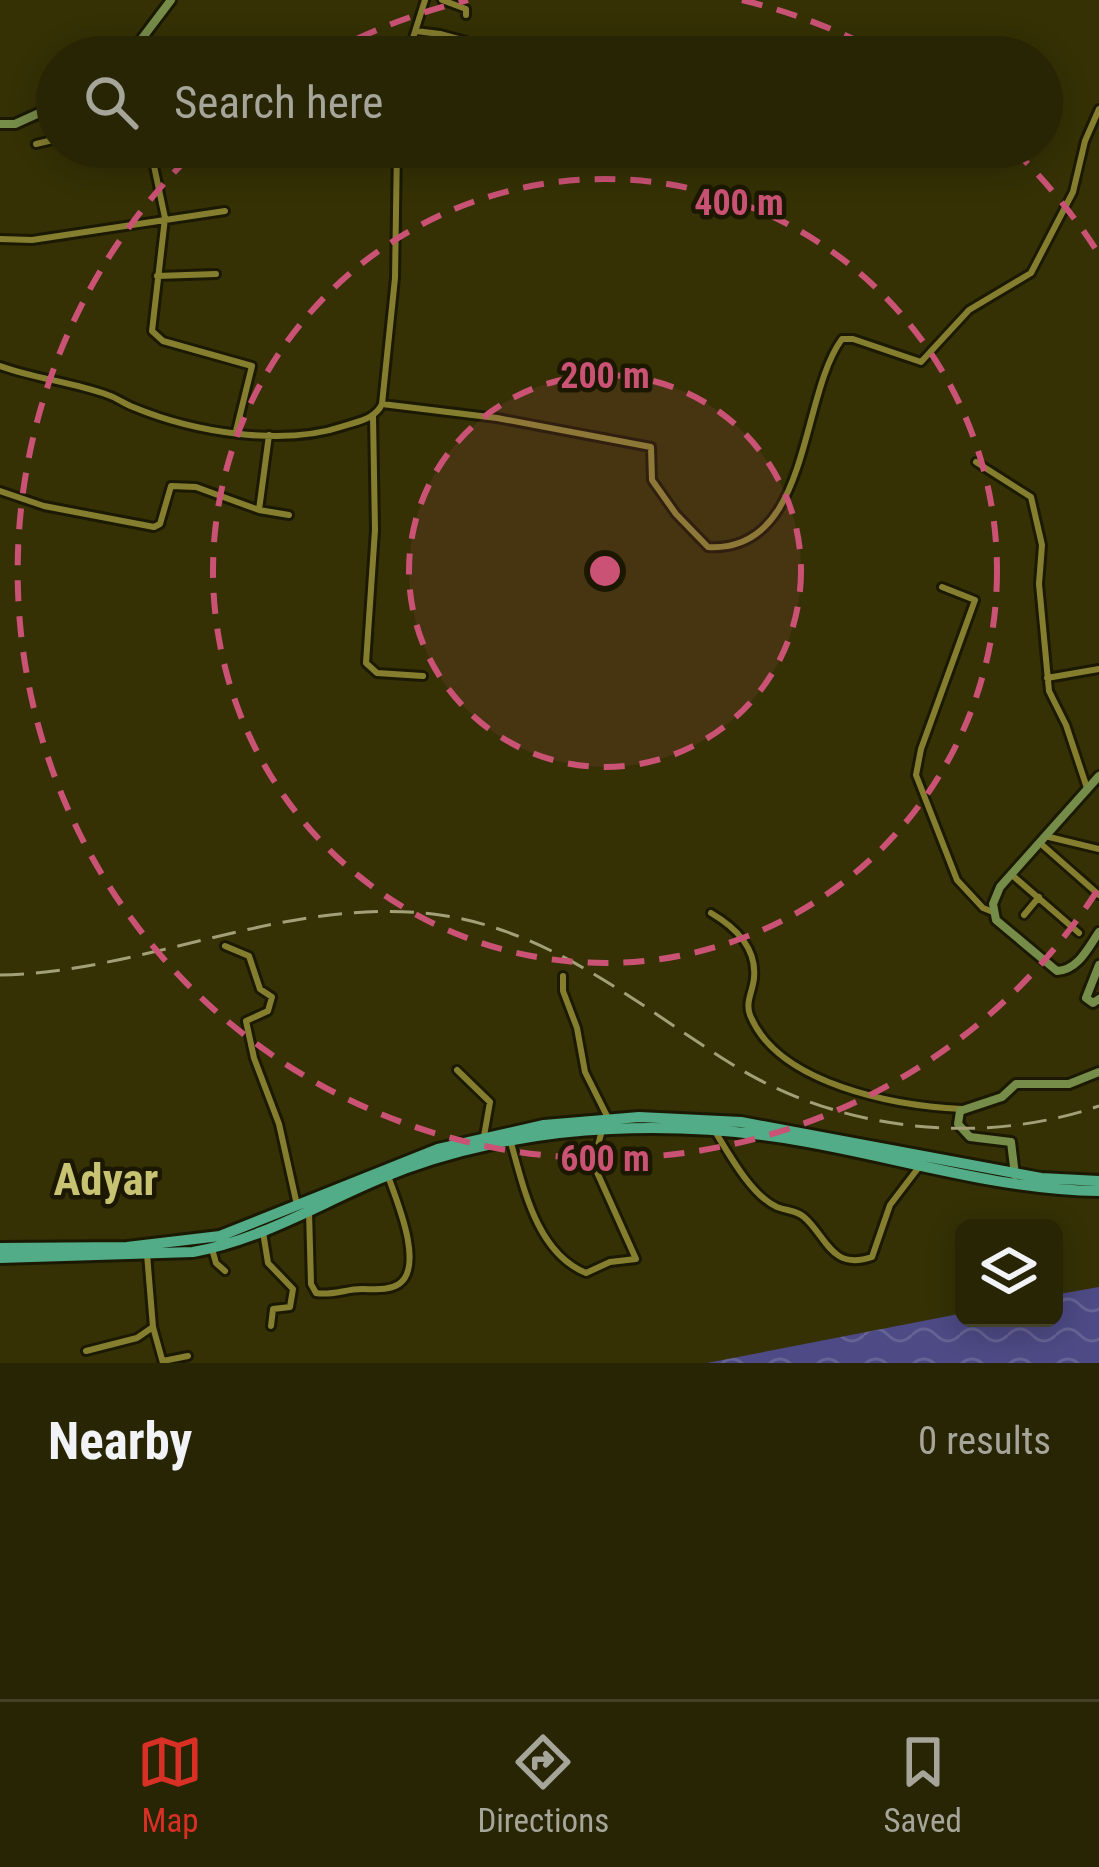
<!DOCTYPE html>
<style>
body{margin:0;font-family:"Roboto Condensed",sans-serif;background:#302d0e;color:#f1f3f6}
.controls{position:absolute;right:36px;bottom:36px;display:grid;overflow:hidden;border-radius:18px;box-shadow:0 6px 30px #0003}
.controls button{width:108px;height:108px;display:grid;place-items:center;padding:0;border:0;border-bottom:3px solid #444226;background:#282504;color:#f1f3f6;font:60px sans-serif}
.list{margin:0;padding:0;list-style:none}
h2{display:flex;justify-content:space-between;align-items:center;height:156px;margin:0;padding:0 48px;font-size:51px}
h2 small{font-size:39px;font-weight:400;color:#a5a59a}
.icon{flex:none;width:66px;height:66px;fill:none;stroke:currentColor;stroke-width:2;stroke-linecap:round;stroke-linejoin:round}
.map{position:relative;flex:none;width:1099px;height:1363px;overflow:hidden}
.search{position:absolute;background:#282504;box-shadow:0 6px 30px #0003;left:36px;right:36px;top:36px;height:132px;display:flex;align-items:center;gap:30px;box-sizing:border-box;padding:0 42px;border-radius:66px;color:#a5a59a;font-size:45px}
.sheet{height:336px;background:#282504}
nav{display:flex;justify-content:space-around;align-items:center;box-sizing:border-box;height:168px;border-top:3px solid #444226;background:#282504;font-size:33px;color:#a5a59a}
nav a{display:grid;justify-items:center;gap:6px}
nav .on{color:#d93025}
.map>svg:first-child{display:block}
.water{fill:url(#water-waves)}
.lines{fill:none;stroke-linecap:round;stroke-linejoin:round}
.street-casing{stroke:#1b1902;stroke-width:12}
.secondary-casing{stroke:#1b1902;stroke-width:14}
.highway-casing{stroke:#1b1902;stroke-width:16}
.street{stroke:#857e2f;stroke-width:6}
.secondary{stroke:#768c49;stroke-width:8}
.highway{stroke:#52ac87;stroke-width:10}
.rail{stroke:#a3a078;stroke-width:3;stroke-dasharray:24 12;stroke-linecap:butt}
.ring{fill:none;stroke:#ca5275;stroke-width:6;stroke-dasharray:21 15}
.labels{text-anchor:middle;dominant-baseline:central;stroke-width:9;stroke-linejoin:round;paint-order:stroke}
.quarter-label{font-size:45px;font-weight:bold;fill:#c8c273;stroke:#1c1800}
.centre{fill:#ca5275;stroke:#1c1800;stroke-width:6}
.ring-label{font-size:36px;text-anchor:middle;font-weight:bold;fill:#ca5275;stroke:#1c1800;stroke-width:9;stroke-linejoin:round;paint-order:stroke}
</style>
<div class="map">
<svg width="1099" height="1363" viewBox="0 0 1099 1363">
<defs>
<pattern id="water-waves" width="16" height="10" patternUnits="userSpaceOnUse" patternTransform="scale(3)"><rect width="16" height="10" fill="#4d4a85"/><path d="M0 5q4-4 8 0t8 0" fill="none" stroke="#666394"/></pattern>
</defs>
<rect width="100%" height="100%" fill="#353105"/>
<path class="water" d="M 1099,1287 L 1099,1363 L 707,1363 L 964,1313 L 964,1318 L 1054,1318 L 1054,1295 Z"/>
<g class="lines">
<g class="street-casing">
<path id="street" d="M 442,0 L 466,9 L 466,15
M 416,31 L 440,34 L 525,57
M 407,57 L 425,0
M 36,144 L 57,139
M 150,147 L 165,218 L 152,331 L 163,341 L 252,366 L 236,431
M 0,239 L 32,240 L 225,211
M 157,276 L 216,274
M 0,366 C 36,379 73,382 108,395 C 117,398 125,404 133,407 C 193,432 282,447 344,426 C 359,421 375,419 382,404 L 395,278 L 397,147
M 382,404 L 497,418 L 651,447 L 652,480 L 676,514 L 708,547 C 811,553 799,397 842,339 L 853,339 L 921,362 L 969,310 L 1031,273 L 1073,192 L 1085,141 L 1099,109
M 373,416 L 375,530 L 366,663 L 377,673 L 423,676
M 976,462 L 1031,497 L 1042,545 L 1039,584 L 1049,691 L 1066,725 L 1087,788
M 0,491 L 44,506 L 154,527 L 160,524 L 171,486 L 196,487 L 259,510 L 269,435
M 259,510 L 289,515
M 942,587 L 975,600 L 921,749 L 916,775 L 957,880 L 983,908 L 993,912
M 1047,678 L 1099,669
M 1045,836 L 1099,849
M 1040,843 L 1099,895
M 1012,875 L 1079,933
M 711,913 C 735,927 757,947 754,978 C 753,991 745,1002 750,1015 C 778,1085 897,1106 962,1109
M 1024,915 L 1039,897
M 225,946 L 249,956 L 260,989 L 272,997 L 268,1011 L 246,1021 L 254,1058 L 279,1124 L 297,1205
M 563,976 L 563,991 L 577,1028 L 585,1072 L 609,1120
M 457,1070 L 490,1102 L 484,1136
M 716,1133 C 730,1156 752,1196 777,1207 C 787,1211 796,1210 804,1217 C 827,1237 831,1271 872,1257 L 890,1205 L 919,1167
M 511,1143 C 524,1189 537,1253 586,1273 L 610,1262 L 636,1259 L 596,1170 L 594,1161 L 602,1130
M 309,1211 L 311,1284 L 316,1293 C 331,1296 346,1289 362,1289 C 375,1289 388,1291 399,1284 C 425,1266 396,1199 388,1176
M 263,1232 L 268,1263 L 293,1289 L 290,1307 L 273,1309 L 271,1326
M 212,1249 L 216,1263 L 225,1271
M 147,1254 L 153,1327 L 163,1363
M 86,1351 L 137,1338 L 153,1327
M 163,1361 L 188,1356"/>
</g>
<g class="secondary-casing">
<path id="secondary" d="M 128,57 L 171,0
M 0,124 L 15,124 L 57,105
M 1099,776 L 1000,887 L 993,904 L 996,920 L 1057,971 C 1078,970 1088,948 1099,932
M 1099,965 L 1086,998 L 1093,1003 L 1099,999
M 1015,1175 L 1011,1142 L 970,1137 L 958,1124 L 960,1111 L 1002,1097 L 1016,1084 L 1069,1084 L 1099,1072"/>
</g>
<g class="highway-casing">
<path id="highway" d="M 0,1248 L 127,1247 L 220,1236 L 438,1149 L 544,1125 L 639,1117 L 741,1122 L 1041,1178 L 1099,1181
M 0,1258 L 193,1252 C 260,1240 317,1205 379,1179 C 449,1149 535,1132 611,1129 C 675,1126 739,1130 802,1141 C 900,1158 999,1190 1099,1191"/>
</g>
<use href="#street" class="street"/>
<use href="#secondary" class="secondary"/>
<use href="#highway" class="highway"/>
<path class="rail" d="M 0,975 C 150,972 289,894 440,915 C 552,931 638,1005 730,1063 C 837,1131 980,1147 1099,1106"/>
</g>
<circle cx="605" cy="571" r="196" fill="#ca5275" fill-opacity=".12"/>
<g class="ring">
<circle cx="605" cy="571" r="196"/>
<circle cx="605" cy="571" r="392"/>
<path d="M1097 891A587 587 0 1 1 197 149M325 55A587 587 0 0 1 468 0M742 0A587 587 0 0 1 885 55M1013 149A587 587 0 0 1 1097 251"/>
</g>
<g class="labels">
<g class="quarter-label">
<text x="106" y="1179">Adyar</text>
</g>
</g>
<circle cx="605" cy="571" r="18" class="centre"/>
<g class="ring-label">
<text x="739" y="215">400 m</text>
<text x="605" y="388">200 m</text>
<text x="605" y="1171">600 m</text>
</g>
</svg>
<div class="controls">
<button><svg class="icon" aria-label="layers" viewBox="0 0 24 24"><path d="M12 4l9 5-9 5-9-5zM3 14l9 5 9-5"/></svg></button>
</div>
<div class="search"><svg class="icon" aria-label="search" viewBox="0 0 24 24"><circle cx="10" cy="10" r="6"/><path d="M15 15l6 6"/></svg>Search here</div>
</div>
<section class="sheet">
<h2>Nearby<small>0 results</small></h2>
<ul class="list">
</ul>
</section>
<nav>
<a class="on"><svg class="icon" aria-label="map" viewBox="0 0 24 24"><path d="M3 6l6-2 6 2 6-2v14l-6 2-6-2-6 2zM9 4v14M15 6v14"/></svg>Map</a>
<a><svg class="icon" aria-label="directions" viewBox="0 0 24 24"><path d="M12 3l9 9-9 9-9-9zM9 14v-3h6M13 9l2 2-2 2"/></svg>Directions</a>
<a><svg class="icon" aria-label="saved" viewBox="0 0 24 24"><path d="M7 4h10v16l-5-4-5 4z"/></svg>Saved</a>
</nav>
